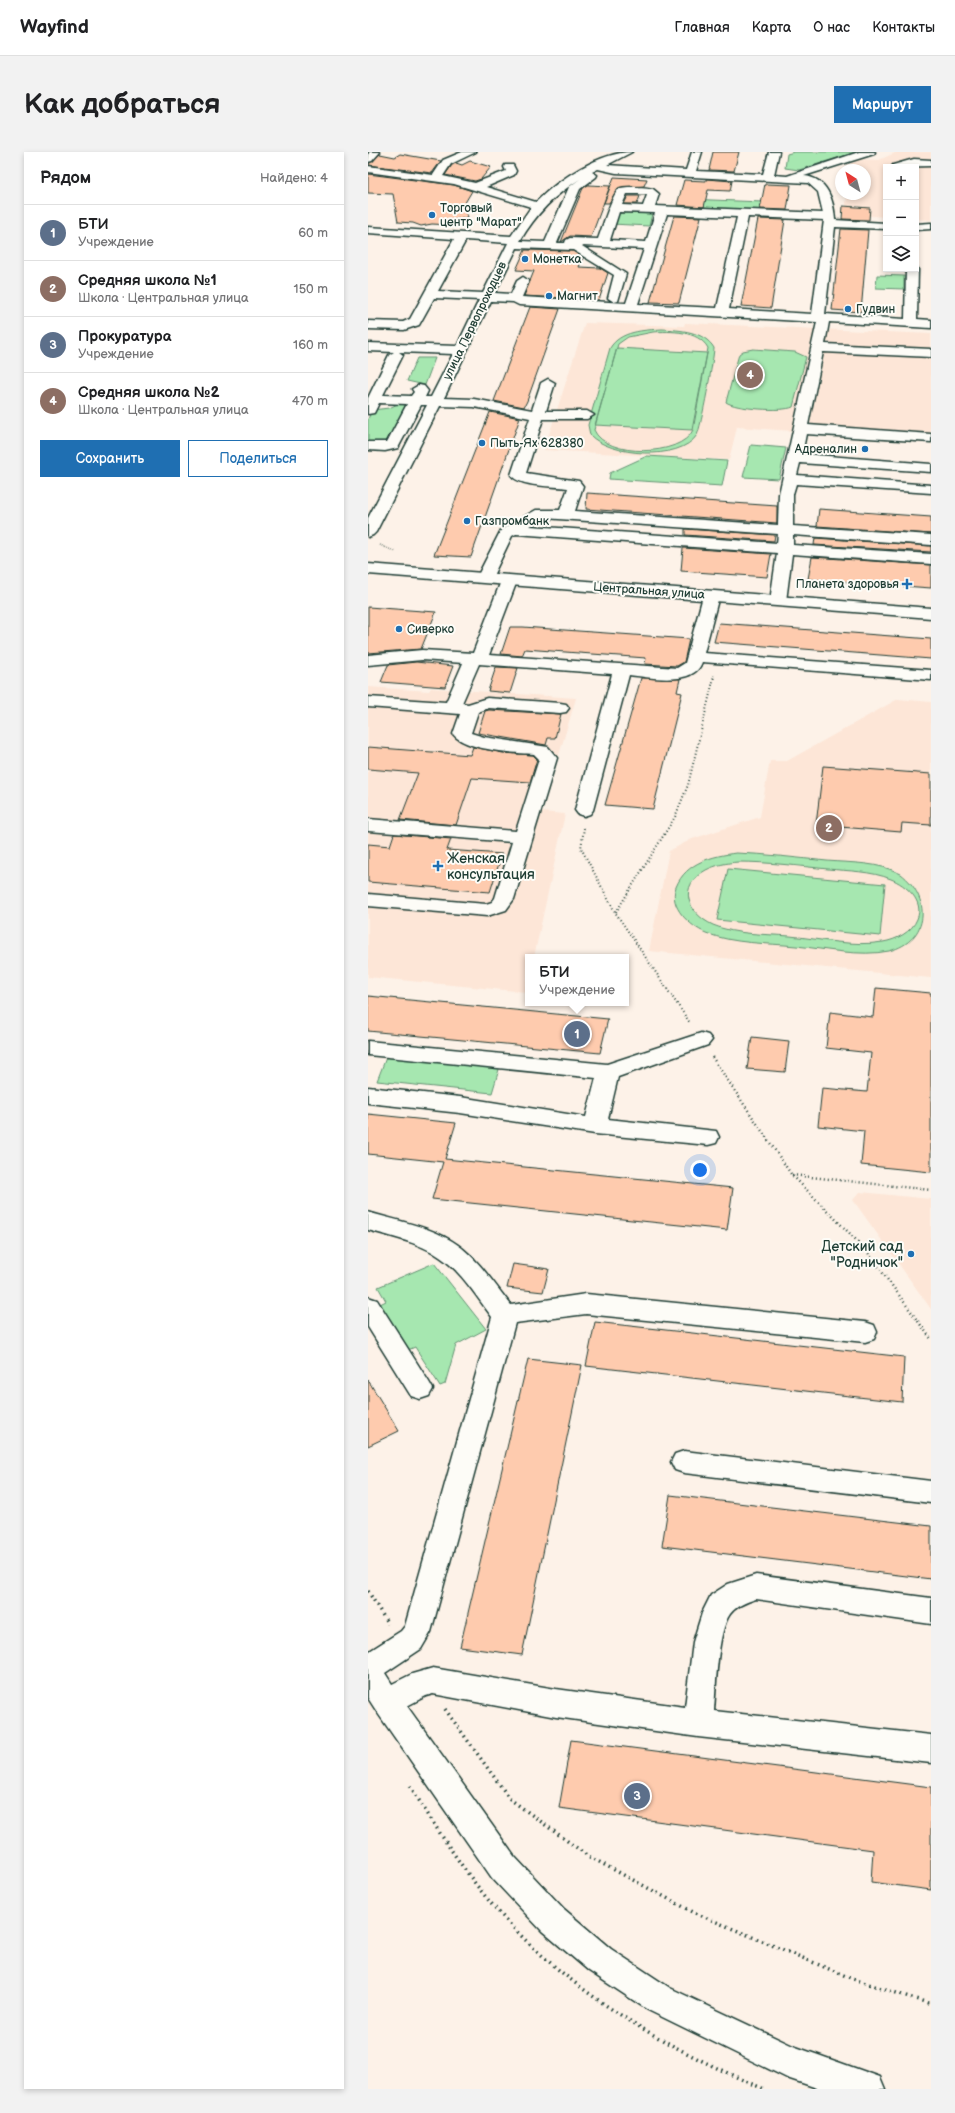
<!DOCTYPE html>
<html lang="ru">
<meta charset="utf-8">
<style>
body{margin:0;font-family:"Balsamiq Sans",sans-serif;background:#f2f2f2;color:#202124}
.controls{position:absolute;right:12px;top:12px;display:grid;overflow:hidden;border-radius:0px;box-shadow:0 2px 6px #0003}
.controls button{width:36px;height:36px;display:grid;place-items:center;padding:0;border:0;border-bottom:1px solid #e0e0e0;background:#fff;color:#202124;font:20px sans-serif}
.compass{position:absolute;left:467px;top:12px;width:36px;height:36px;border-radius:50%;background:#fff;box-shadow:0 2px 6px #0003;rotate:324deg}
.you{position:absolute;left:332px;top:1018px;width:14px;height:14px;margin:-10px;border:3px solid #fff;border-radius:50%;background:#1a73e8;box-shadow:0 0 0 6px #1a73e833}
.badge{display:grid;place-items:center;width:26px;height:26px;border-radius:50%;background:#1f6fb2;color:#fff;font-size:13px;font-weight:700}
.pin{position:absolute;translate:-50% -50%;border:2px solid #fff;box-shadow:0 1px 4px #0006}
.popup{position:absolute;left:157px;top:802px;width:104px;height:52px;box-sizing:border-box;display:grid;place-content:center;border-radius:0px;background:#fff;filter:drop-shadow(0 1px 3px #0005);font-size:13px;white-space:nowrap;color:#757577}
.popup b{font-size:15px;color:#202124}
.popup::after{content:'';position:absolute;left:50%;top:100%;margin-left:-8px;border:8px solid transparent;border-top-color:#fff}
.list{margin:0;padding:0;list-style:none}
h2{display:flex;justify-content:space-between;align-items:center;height:52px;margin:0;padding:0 16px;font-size:17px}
h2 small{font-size:13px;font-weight:400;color:#757577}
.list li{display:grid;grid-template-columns:26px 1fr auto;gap:12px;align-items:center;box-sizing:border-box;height:56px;padding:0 16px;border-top:1px solid #e0e0e0}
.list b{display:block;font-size:15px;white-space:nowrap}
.list p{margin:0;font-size:13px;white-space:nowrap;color:#757577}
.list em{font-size:13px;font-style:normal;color:#757577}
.actions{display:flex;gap:8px;padding:12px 16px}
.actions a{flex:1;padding:9px 0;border:1px solid #1f6fb2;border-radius:0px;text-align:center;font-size:14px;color:#1f6fb2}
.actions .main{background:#1f6fb2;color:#fff}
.icon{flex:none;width:22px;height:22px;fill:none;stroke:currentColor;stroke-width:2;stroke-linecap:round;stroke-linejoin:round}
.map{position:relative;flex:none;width:563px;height:1937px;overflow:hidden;border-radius:0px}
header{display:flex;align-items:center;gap:24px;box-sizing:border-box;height:56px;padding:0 20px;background:#fff;border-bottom:1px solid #e0e0e0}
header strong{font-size:19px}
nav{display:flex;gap:22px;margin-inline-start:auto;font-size:14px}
.intro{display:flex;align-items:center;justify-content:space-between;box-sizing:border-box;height:96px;padding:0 24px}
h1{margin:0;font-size:28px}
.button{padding:10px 18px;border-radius:0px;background:#1f6fb2;color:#fff;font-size:14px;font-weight:700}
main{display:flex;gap:24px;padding:0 24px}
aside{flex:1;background:#fff;border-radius:0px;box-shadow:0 2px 6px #0003}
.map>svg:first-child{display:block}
.built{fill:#fde6d7}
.green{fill:#a6e7b0;stroke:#629272;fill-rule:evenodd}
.building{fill:#fecbae;stroke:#1f3d34}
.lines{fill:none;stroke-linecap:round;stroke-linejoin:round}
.minor-casing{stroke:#1f3d34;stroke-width:3}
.major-casing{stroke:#1f3d34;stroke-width:3}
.path-far3{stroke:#1f3d34;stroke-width:1.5;stroke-dasharray:0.5 1.5;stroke-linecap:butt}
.path-far2{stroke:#1f3d34;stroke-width:2;stroke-dasharray:1 2.5;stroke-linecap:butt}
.path-far1{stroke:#1f3d34;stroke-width:2.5;stroke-dasharray:1 3;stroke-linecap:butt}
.path{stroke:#1f3d34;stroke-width:3.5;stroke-dasharray:1.5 4;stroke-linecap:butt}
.minor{fill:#fdfcf7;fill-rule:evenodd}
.major{fill:#fdfcf7;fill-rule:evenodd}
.poi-dot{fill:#1f6fb2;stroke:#fdfcf7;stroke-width:1.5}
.labels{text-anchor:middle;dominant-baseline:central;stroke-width:4;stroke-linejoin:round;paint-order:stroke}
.far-poi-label{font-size:12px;fill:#1f3d34;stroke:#fdfcf7;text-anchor:start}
.far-street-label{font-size:12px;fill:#1f3d34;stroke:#fdfcf7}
.poi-label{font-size:14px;fill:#1f3d34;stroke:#fdfcf7;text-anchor:start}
</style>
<header>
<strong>Wayfind</strong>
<nav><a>Главная</a><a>Карта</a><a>О нас</a><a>Контакты</a></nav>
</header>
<div class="intro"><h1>Как добраться</h1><a class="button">Маршрут</a></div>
<main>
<aside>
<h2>Рядом<small>Найдено: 4</small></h2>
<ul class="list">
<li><span class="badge" style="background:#5c6f8a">1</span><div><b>БТИ</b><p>Учреждение</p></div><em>60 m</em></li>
<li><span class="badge" style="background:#8d6e63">2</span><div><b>Средняя школа №1</b><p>Школа · Центральная улица</p></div><em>150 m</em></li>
<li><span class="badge" style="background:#5c6f8a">3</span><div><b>Прокуратура</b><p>Учреждение</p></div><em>160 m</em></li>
<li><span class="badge" style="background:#8d6e63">4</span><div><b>Средняя школа №2</b><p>Школа · Центральная улица</p></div><em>470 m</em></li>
</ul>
<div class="actions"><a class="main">Сохранить</a><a>Поделиться</a></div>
</aside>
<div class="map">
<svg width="563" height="1937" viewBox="0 0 563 1937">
<rect width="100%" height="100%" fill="#fdf2e8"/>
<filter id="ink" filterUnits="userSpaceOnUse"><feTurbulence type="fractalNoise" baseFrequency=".025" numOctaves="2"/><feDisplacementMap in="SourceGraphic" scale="8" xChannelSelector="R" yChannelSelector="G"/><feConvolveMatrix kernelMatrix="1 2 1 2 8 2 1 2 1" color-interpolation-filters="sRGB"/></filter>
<g filter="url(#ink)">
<path class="built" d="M 529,0 L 563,0 L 563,68 L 548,67 L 548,15 L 518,15 L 518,65 L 477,62 L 479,42 L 497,42 L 497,18 L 482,18 L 484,7 L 511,8 Z
M 217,171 L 316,174 L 317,171 L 563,182 L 563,290 L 556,288 L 369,275 L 361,308 L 176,298 Z
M 0,535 L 61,539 L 63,536 L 208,546 L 174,660 L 197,662 L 166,805 L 160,805 L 158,840 L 0,825 Z
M 530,547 L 563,550 L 563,826 L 281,799 L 301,699 L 324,687 L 392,665 L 402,609 L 419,609 Z
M 492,1040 L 563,1047 L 563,1157 L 485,1048 Z"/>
<path class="green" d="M 426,0 L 488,0 L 431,18 L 417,16 L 419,2 Z
M 318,47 L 395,50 L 392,57 L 385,60 L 314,56 Z
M 249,60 L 284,62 L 281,74 L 244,72 Z
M 509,123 L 536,124 L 536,137 L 508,136 Z
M 294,177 C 312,178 336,179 346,196 C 346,205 333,276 329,283 C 312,310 241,304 222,283 L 220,273 L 242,196 C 252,179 276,178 294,177 ZM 285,180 C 302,179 330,178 340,196 L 325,278 C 313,305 238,306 226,278 L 250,192 L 260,185 Z
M 249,196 L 339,201 L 324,278 L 227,273 Z
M 385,197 L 427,200 L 438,205 L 425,255 C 415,260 367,257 358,250 L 371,202 L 375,199 Z
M 49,206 L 67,206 L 57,233 L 39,229 Z
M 32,251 L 40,251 L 18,291 L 0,290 L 0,267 L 4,258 L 21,256 Z
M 383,293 L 418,296 L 411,327 L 375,325 Z
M 279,304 L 359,309 L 354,334 L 241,327 L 242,321 Z
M 368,701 C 398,702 429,706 459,709 C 483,711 511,710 533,722 C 563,745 563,788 521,799 C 492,805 458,797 428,794 C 399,791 366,792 338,781 C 322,774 300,755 308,735 C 318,710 345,704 368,701 ZM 370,710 C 400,710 430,714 460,717 C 480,719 503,719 523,727 C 538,733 557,749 549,767 C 544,780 528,788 515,790 C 486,795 452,787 422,784 C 398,782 368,783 345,773 C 319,761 309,734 338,718 C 348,713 358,711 370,710 Z
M 360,717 L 517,732 L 512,784 L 349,768 Z
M 19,903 L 132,914 L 124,941 L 9,929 Z
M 66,1111 L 118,1177 L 88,1193 L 77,1232 L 72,1234 L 47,1195 L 40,1198 L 12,1152 L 18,1149 L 10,1135 Z"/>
<path class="building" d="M 345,0 L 371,0 L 366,19 L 341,18 Z
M 12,2 L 27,5 L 32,2 L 73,9 L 64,21 L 0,13 Z
M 102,9 L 123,15 L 113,27 L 107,29 L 77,23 L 84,13 L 88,11 L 94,13 Z
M 0,22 L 86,33 L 104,39 L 95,54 L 100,65 L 86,68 L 83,73 L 64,72 L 53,74 L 45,71 L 30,70 L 25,42 L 0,41 Z
M 246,25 L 279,27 L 276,34 L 250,36 L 241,51 L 236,51 Z
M 338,27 L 364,29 L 362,39 L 340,38 L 336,55 L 309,53 L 316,28 L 338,29 Z
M 397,32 L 423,33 L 419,58 L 392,57 Z
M 220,33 L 242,34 L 223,85 L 202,84 L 193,90 L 215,36 Z
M 260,44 L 272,44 L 269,52 L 256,52 Z
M 475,54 L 502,56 L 501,68 L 474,67 Z
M 306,64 L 333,65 L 311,151 L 282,150 Z
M 390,67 L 417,68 L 403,156 L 373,154 Z
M 473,77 L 500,78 L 493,160 L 464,158 Z
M 157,98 L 205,99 L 215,106 L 211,115 L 232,116 L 240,121 L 231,148 L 156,144 L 166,119 L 148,118 Z
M 162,155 L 192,157 L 159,249 L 156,255 L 126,249 Z
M 122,260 L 152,266 L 103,405 L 66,403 Z
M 219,341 L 409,354 L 409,371 L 218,357 Z
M 451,357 L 563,365 L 563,382 L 449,374 Z
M 317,377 L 407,383 L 406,389 L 317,383 Z
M 447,386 L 563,394 L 563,400 L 446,393 Z
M 315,396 L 403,402 L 399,425 L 313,419 Z
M 444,405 L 563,413 L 563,436 L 440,427 Z
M 0,455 L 68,460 L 53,497 L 0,501 Z
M 351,471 L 563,487 L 563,507 L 346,490 Z
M 142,475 L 155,475 L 321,487 L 316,510 L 309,514 L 277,512 L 278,506 L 157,497 L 154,504 L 133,502 Z
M 48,510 L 85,514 L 77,535 L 13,530 L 20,513 Z
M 128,515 L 150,516 L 142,541 L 120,539 Z
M 273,526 L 312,527 L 309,540 L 314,541 L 285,657 L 237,653 Z
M 121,558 L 192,562 L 193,562 L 187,586 L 180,586 L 178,593 L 110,581 L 117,559 Z
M 0,595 L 102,603 L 105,595 L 135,601 L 165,603 L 169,607 L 162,630 L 104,626 L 88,673 L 32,668 L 50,621 L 0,617 Z
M 455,614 L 563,622 L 563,673 L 534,671 L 533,680 L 448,673 Z
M 26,682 L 83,687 L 79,698 L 134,702 L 122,740 L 0,730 L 0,692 L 22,694 Z
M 508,836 L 563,841 L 563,1020 L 493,1013 L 496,979 L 450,974 L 454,936 L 499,940 L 503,901 L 458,896 L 462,860 L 505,865 Z
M 0,844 L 240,867 L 232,901 L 0,879 Z
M 384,885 L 421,889 L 417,920 L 379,917 Z
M 0,962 L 88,971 L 77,1007 L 365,1036 L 359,1078 L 64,1047 L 75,1010 L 0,1002 Z
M 145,1112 L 181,1117 L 175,1140 L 139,1136 Z
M 227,1170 L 536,1205 L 534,1250 L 218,1214 Z
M 160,1207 L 214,1213 L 154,1503 L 92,1495 Z
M 0,1228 L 31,1279 L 0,1294 Z
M 302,1343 L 563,1374 L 563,1427 L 294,1394 Z
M 203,1588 L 563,1635 L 563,1738 L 503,1730 L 505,1698 L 191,1656 Z"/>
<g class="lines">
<g class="minor-casing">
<path id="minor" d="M 1,0 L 12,0 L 4,9 L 0,10 Z
M 94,0 L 108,0 L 83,12 L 75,24 L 107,31 L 138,19 L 136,15 L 137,13 L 145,13 L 148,19 L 146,23 L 118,35 L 168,50 C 191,27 232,0 264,0 L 239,13 L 318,18 L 324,0 L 334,0 L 328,19 L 395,22 L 401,0 L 411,0 L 406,23 L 419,24 L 491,0 L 507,0 L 506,2 L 436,24 C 459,26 466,48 467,68 L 518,71 L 518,77 L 467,75 L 457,162 L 537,167 L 538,117 L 548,117 L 548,114 L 550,117 L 549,167 L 563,168 L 563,176 L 461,170 L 457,192 L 563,197 L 563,205 L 455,200 L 440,273 L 563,282 L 563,290 L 438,282 L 434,302 L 563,312 L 563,320 L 432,311 L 429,323 L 563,333 L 563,341 L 428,332 L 425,342 L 425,374 L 563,383 L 563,393 L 425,383 L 425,393 L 563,402 L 563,412 L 424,402 L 418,449 L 416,452 L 404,452 L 402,449 L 409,401 L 148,382 L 144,384 L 122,430 L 110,430 L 108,427 L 133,378 L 168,358 L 192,358 L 200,336 C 186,334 151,335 143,323 L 162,266 L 106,255 L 72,254 L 8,380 L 5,383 L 0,385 L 0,366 L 59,253 L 53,253 L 30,296 L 17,299 L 0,298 L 0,290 L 19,290 L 39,252 L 11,251 L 6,261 L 0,262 L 0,246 L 21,203 L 26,200 L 0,199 L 0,191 L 89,194 L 111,148 L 66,146 L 51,173 L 36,178 L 0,177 L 0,169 L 35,170 L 42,167 L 86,87 L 0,81 L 0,75 L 143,84 L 163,55 L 86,32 L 0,20 L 0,14 L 65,23 L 75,8 ZM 230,17 L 248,21 L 440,31 L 450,40 L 455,61 L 287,54 L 291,42 L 285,37 C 279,35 254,34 251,37 C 243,44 234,77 230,87 L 202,86 L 198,88 L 197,91 L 189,91 L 212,37 L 228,25 L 229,23 L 224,20 ZM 212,27 L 201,35 L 177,90 L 152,89 C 168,62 186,43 212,27 ZM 259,42 L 278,42 L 279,43 L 275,54 L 254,53 ZM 251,60 L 287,61 L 278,90 L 242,88 ZM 299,62 L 369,65 L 349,156 L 270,152 ZM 380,65 L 456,68 L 444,162 L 361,157 ZM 98,88 L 140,91 L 115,141 L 70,139 ZM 214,94 L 276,97 L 258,151 L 154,145 L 161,129 L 155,125 L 149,129 L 143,142 L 127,141 L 149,96 L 205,98 L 246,123 L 240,146 L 246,150 L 250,149 L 258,122 ZM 123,149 L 145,150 L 151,153 L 449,170 L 411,342 L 410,373 L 207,359 L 215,334 L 211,329 L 158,321 L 175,267 L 219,267 L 226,263 L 219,259 L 178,259 L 187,231 L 180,227 L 173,231 L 164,258 L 106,247 L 76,246 ZM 31,200 L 85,202 L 63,245 L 57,245 L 60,239 L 56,234 L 51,233 L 44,237 L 46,240 L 43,244 L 15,243 L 35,203 ZM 176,366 L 410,382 L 409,391 L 162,374 Z
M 546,7 L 563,8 L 563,14 L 524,15 L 525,13 Z
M 563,71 L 563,77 L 548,78 L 548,72 Z
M 141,424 L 147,426 L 149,429 L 121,503 L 309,516 L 317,511 L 335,444 L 337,441 L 349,441 L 351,444 L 336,501 L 563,518 L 563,528 L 334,510 C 326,535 280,525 261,523 L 225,658 L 222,662 L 216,664 L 210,662 L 207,658 L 244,522 L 111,512 L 94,551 L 100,552 L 119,546 L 192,551 L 198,552 L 201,556 L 198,560 L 192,561 L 121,556 L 110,560 L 103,581 L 116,585 L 180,595 L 189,606 L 146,747 L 138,758 L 119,764 L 0,754 L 0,742 L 118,752 L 124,750 L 127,746 L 144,690 L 0,679 L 0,667 L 148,679 L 171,607 L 166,602 C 146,601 97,598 85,582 L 92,562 L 0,555 L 0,545 L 78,550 L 95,511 L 54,508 L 0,513 L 0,503 L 54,498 L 105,501 L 133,429 L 135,426 Z
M 333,881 L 340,883 L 344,888 L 340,893 L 250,925 L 240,967 L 348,979 L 351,985 L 348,991 L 340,993 L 227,982 L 92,961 L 0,951 L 0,935 L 92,945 L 218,965 L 228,926 L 0,903 L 0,889 L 239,912 Z
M 0,1060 C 29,1069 64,1074 90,1093 C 111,1108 126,1132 143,1153 L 218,1142 L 497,1170 L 506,1173 L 509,1180 L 506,1187 L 497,1190 L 218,1162 L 147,1171 L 63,1480 L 53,1497 L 17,1521 L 24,1532 L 44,1522 L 65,1516 L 188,1537 L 317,1555 L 325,1490 L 334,1461 L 343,1443 L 360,1432 L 388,1423 L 563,1446 L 563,1472 L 388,1447 C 378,1450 368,1454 362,1462 C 349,1480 348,1536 346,1559 L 563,1583 L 563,1611 L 330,1585 L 188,1565 L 65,1542 L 58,1544 L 39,1554 L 146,1704 L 196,1757 L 243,1797 L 302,1836 L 425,1894 L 512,1925 L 517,1937 L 452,1937 L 419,1926 L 280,1858 L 221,1819 L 174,1779 L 124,1726 L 9,1560 L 0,1546 L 0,1500 L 33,1479 L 37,1474 L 124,1165 C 108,1144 93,1119 72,1105 C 51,1090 24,1085 0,1078 Z
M 0,1145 L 9,1148 L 61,1230 L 65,1237 L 61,1244 L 52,1247 L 43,1244 L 0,1175 Z
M 316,1299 L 563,1329 L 563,1351 L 316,1321 L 307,1318 L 303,1310 L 307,1302 Z"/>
</g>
<g class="major-casing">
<path id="major" d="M 0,412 L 563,456 L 563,466 L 0,422 Z"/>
</g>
<path class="path-far3" d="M 12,393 L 28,400
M 345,526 L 346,523"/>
<path class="path-far2" d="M 216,676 L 213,696 L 247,760 L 322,871
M 248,760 L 307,665 L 320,633 L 346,525"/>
<path class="path-far1" d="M 344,905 L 423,1022 L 498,1098 L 563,1187
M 424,1023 L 563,1038"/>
<path class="path" d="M 0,1439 L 20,1472
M 77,1557 L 142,1647 L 220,1704 L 327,1761 L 485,1827 L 563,1852
M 42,1634 C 71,1680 100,1727 137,1767 C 209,1845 299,1896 396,1937"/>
<use href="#minor" class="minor"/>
<use href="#major" class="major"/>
</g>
</g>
<g class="poi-dot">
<circle cx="64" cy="63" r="4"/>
<circle cx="157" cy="107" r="4"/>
<circle cx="181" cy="144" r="4"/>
<circle cx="480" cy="157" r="4"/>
<circle cx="114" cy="291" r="4"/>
<circle cx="497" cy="297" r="4"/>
<circle cx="99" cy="369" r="4"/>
<path d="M537 426h4v4h4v4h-4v4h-4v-4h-4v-4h4z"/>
<circle cx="31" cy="477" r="4"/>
<path d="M68 708h4v4h4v4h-4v4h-4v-4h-4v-4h4z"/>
<circle cx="543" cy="1102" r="4"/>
</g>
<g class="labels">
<g class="far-poi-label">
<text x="72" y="56">Торговый<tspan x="72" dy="14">центр "Марат"</tspan></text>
<text x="165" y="107">Монетка</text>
<text x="189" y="144">Магнит</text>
<text x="488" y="157">Гудвин</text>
<text x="122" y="291">Пыть-Ях 628380</text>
<text x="489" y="297" text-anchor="end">Адреналин</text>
<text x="107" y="369">Газпромбанк</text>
<text x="531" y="432" text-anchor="end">Планета здоровья</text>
<text x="39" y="477">Сиверко</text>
</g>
<g class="far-street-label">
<text transform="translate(107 169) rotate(-64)">улица Первопроходцев</text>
<text transform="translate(281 439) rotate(4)">Центральная улица</text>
</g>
<g class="poi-label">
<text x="79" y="706">Женская<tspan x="79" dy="16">консультация</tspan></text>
<text x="535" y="1094" text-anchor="end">Детский сад<tspan x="535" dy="16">"Родничок"</tspan></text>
</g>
</g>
</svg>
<div class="controls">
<button>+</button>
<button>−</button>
<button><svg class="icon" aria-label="layers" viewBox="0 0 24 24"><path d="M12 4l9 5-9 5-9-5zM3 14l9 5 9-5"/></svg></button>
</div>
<svg class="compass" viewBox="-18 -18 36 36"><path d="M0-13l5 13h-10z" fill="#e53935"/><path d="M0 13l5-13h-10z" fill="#757577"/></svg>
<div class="you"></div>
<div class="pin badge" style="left:209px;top:882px;background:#5c6f8a">1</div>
<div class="popup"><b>БТИ</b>Учреждение</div>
<div class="pin badge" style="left:461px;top:676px;background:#8d6e63">2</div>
<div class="pin badge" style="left:269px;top:1644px;background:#5c6f8a">3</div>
<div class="pin badge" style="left:382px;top:223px;background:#8d6e63">4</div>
</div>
</main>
